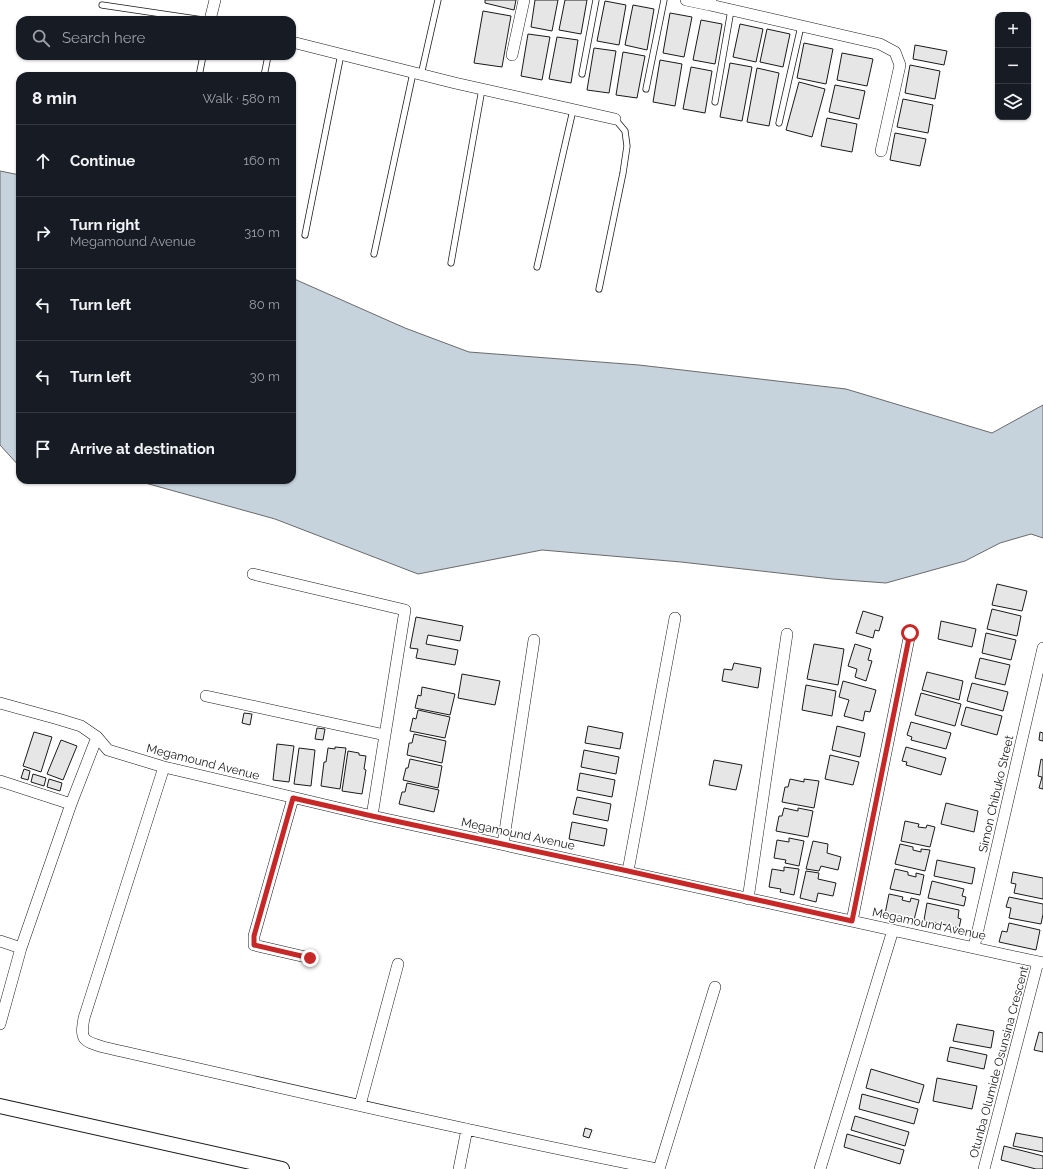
<!DOCTYPE html>
<meta charset="utf-8">
<style>
body{margin:0;font-family:Raleway,sans-serif;background:#242831;color:#f1f3f6}
.controls{position:absolute;right:12px;top:12px;display:grid;overflow:hidden;border-radius:8px;box-shadow:0 1px 3px #0004}
.controls button{width:36px;height:36px;display:grid;place-items:center;padding:0;border:0;border-bottom:1px solid #363941;background:#171b24;color:#f1f3f6;font:20px sans-serif}
.stop{position:absolute;width:12px;height:12px;margin:-9px;border:3px solid #c62828;border-radius:50%;background:#fff}
.stop.end{background:#c62828;border-color:#fff;box-shadow:0 1px 4px #0008}
.list{margin:0;padding:0;list-style:none}
h2{display:flex;justify-content:space-between;align-items:center;height:52px;margin:0;padding:0 16px;font-size:17px}
h2 small{font-size:13px;font-weight:400;color:#9ea1a6}
.list li{display:grid;grid-template-columns:26px 1fr auto;gap:12px;align-items:center;box-sizing:border-box;height:72px;padding:0 16px;border-top:1px solid #363941}
.list b{display:block;font-size:15px;white-space:nowrap}
.list p{margin:0;font-size:13px;white-space:nowrap;color:#9ea1a6}
.list em{font-size:13px;font-style:normal;color:#9ea1a6}
.icon{flex:none;width:22px;height:22px;fill:none;stroke:currentColor;stroke-width:2;stroke-linecap:round;stroke-linejoin:round}
.map{position:relative;flex:none;width:1043px;height:1169px;overflow:hidden}
.search{position:absolute;background:#171b24;box-shadow:0 1px 3px #0004;left:16px;top:16px;width:280px;height:44px;display:flex;align-items:center;gap:10px;box-sizing:border-box;padding:0 14px;border-radius:12px;color:#9ea1a6;font-size:15px}
.panel{position:absolute;background:#171b24;box-shadow:0 1px 3px #0004;left:16px;top:72px;width:280px;height:412px;border-radius:12px}
.map>svg:first-child{display:block}
.water{fill:#c6d2dc;stroke:#6a6a6a}
.building{fill:#e6e6e6;stroke:#1a1a1a}
.lines{fill:none;stroke-linecap:round;stroke-linejoin:round}
.service-casing{stroke:#1a1a1a;stroke-width:7}
.minor-casing{stroke:#1a1a1a;stroke-width:12}
.tertiary-casing{stroke:#1a1a1a;stroke-width:16}
.service{stroke:#fff;stroke-width:5.5}
.minor{stroke:#fff;stroke-width:11}
.tertiary{stroke:#fff;stroke-width:14}
.route{stroke:#c62828;stroke-width:5}
.labels{text-anchor:middle;dominant-baseline:central;stroke-width:3;stroke-linejoin:round;paint-order:stroke}
.street-label{font-size:12px;fill:#1a1a1a;stroke:#fff}
</style>
<div class="map">
<svg width="1043" height="1169" viewBox="0 0 1043 1169">
<rect width="100%" height="100%" fill="#fff"/>
<path class="water" d="M 0,171 L 20,175 L 20,467 L 0,445 Z
M 292,278 L 405,328 L 469,352 L 639,365 L 846,389 L 992,433 L 1043,405 L 1043,538 L 1031,534 L 1000,543 L 965,561 L 886,583 L 832,579 L 681,562 L 542,550 L 418,574 L 275,519 L 138,481 L 130,480 L 292,480 Z"/>
<path class="building" d="M 485,0 L 516,0 L 514,10 L 485,3 Z
M 535,0 L 558,0 L 552,31 L 531,27 Z
M 565,0 L 587,0 L 581,34 L 559,30 Z
M 605,1 L 626,5 L 619,45 L 597,41 Z
M 633,5 L 654,9 L 647,50 L 625,45 Z
M 483,11 L 511,16 L 502,67 L 474,63 Z
M 670,13 L 692,17 L 684,57 L 663,53 Z
M 701,20 L 722,24 L 715,64 L 693,60 Z
M 740,24 L 763,29 L 756,62 L 733,57 Z
M 767,29 L 790,34 L 783,67 L 760,62 Z
M 528,34 L 550,37 L 542,80 L 521,76 Z
M 557,37 L 578,40 L 571,83 L 549,79 Z
M 804,43 L 833,49 L 826,84 L 797,78 Z
M 915,45 L 947,51 L 944,65 L 913,59 Z
M 594,48 L 616,51 L 609,93 L 587,90 Z
M 623,52 L 645,56 L 637,98 L 616,95 Z
M 842,53 L 873,59 L 867,86 L 837,80 Z
M 660,60 L 682,64 L 675,106 L 653,102 Z
M 730,63 L 752,67 L 742,121 L 720,117 Z
M 910,65 L 940,71 L 935,99 L 905,93 Z
M 691,67 L 712,71 L 705,113 L 683,109 Z
M 757,68 L 779,73 L 769,126 L 747,122 Z
M 799,82 L 825,89 L 812,137 L 786,130 Z
M 835,85 L 865,91 L 859,119 L 829,112 Z
M 903,99 L 933,105 L 928,133 L 897,127 Z
M 827,118 L 857,124 L 852,152 L 821,146 Z
M 895,133 L 926,139 L 920,166 L 890,160 Z
M 997,584 L 1027,591 L 1022,611 L 992,605 Z
M 992,609 L 1021,616 L 1017,636 L 987,629 Z
M 863,611 L 883,617 L 879,631 L 875,630 L 873,638 L 856,633 Z
M 416,617 L 463,626 L 460,641 L 428,635 L 426,644 L 458,650 L 455,665 L 416,658 L 418,649 L 410,648 Z
M 941,621 L 976,629 L 972,647 L 938,639 Z
M 986,633 L 1016,640 L 1011,660 L 982,653 Z
M 814,644 L 844,649 L 838,685 L 807,679 Z
M 855,644 L 871,649 L 868,660 L 872,661 L 866,681 L 855,677 L 857,669 L 848,666 Z
M 980,658 L 1010,665 L 1005,685 L 975,678 Z
M 734,663 L 761,668 L 758,688 L 722,681 L 724,669 L 732,670 Z
M 927,672 L 963,681 L 959,700 L 922,690 Z
M 462,674 L 500,681 L 495,705 L 458,698 Z
M 843,681 L 876,690 L 870,712 L 865,711 L 863,721 L 844,716 L 849,700 L 839,697 Z
M 972,683 L 1008,692 L 1003,711 L 967,701 Z
M 806,685 L 836,691 L 832,716 L 802,710 Z
M 422,687 L 455,694 L 450,715 L 415,708 L 418,695 L 421,696 Z
M 921,693 L 961,704 L 955,726 L 915,715 Z
M 966,707 L 1002,716 L 997,735 L 961,725 Z
M 418,710 L 450,717 L 445,738 L 410,731 L 413,718 L 416,719 Z
M 244,713 L 252,714 L 250,725 L 242,723 Z
M 911,722 L 951,733 L 946,749 L 911,740 L 912,737 L 907,735 Z
M 588,726 L 623,733 L 620,749 L 585,743 Z
M 837,726 L 865,733 L 860,757 L 832,750 Z
M 317,728 L 325,729 L 323,740 L 315,739 Z
M 34,732 L 52,737 L 41,772 L 23,766 Z
M 1040,732 L 1043,733 L 1043,741 L 1039,740 Z
M 414,734 L 446,741 L 442,763 L 407,755 L 409,743 L 412,743 Z
M 61,740 L 77,746 L 63,780 L 47,774 Z
M 277,744 L 294,746 L 289,782 L 273,780 Z
M 335,747 L 346,748 L 340,789 L 321,786 L 324,762 L 326,762 L 328,748 L 335,749 Z
M 906,747 L 946,758 L 941,775 L 906,765 L 907,762 L 902,761 Z
M 299,748 L 315,750 L 311,786 L 294,784 Z
M 584,750 L 619,757 L 616,774 L 581,767 Z
M 348,751 L 359,753 L 359,755 L 366,756 L 364,769 L 366,770 L 362,794 L 342,791 Z
M 830,755 L 859,762 L 853,785 L 825,779 Z
M 410,759 L 442,766 L 438,788 L 403,780 L 406,768 L 408,768 Z
M 1041,759 L 1043,760 L 1043,789 L 1039,788 L 1042,777 L 1038,776 Z
M 714,760 L 742,765 L 736,790 L 709,785 Z
M 24,769 L 30,771 L 28,780 L 21,778 Z
M 580,773 L 615,780 L 612,797 L 577,790 Z
M 33,774 L 46,778 L 44,786 L 31,782 Z
M 49,779 L 62,783 L 60,791 L 47,787 Z
M 790,779 L 804,782 L 804,779 L 819,781 L 814,808 L 782,802 L 785,787 L 788,787 Z
M 407,783 L 439,790 L 434,812 L 399,804 L 402,792 L 405,792 Z
M 577,797 L 611,804 L 608,821 L 573,814 Z
M 946,803 L 978,811 L 974,832 L 941,824 Z
M 784,808 L 798,811 L 798,808 L 813,811 L 808,837 L 776,831 L 779,816 L 782,816 Z
M 905,821 L 919,824 L 918,827 L 926,828 L 927,825 L 935,827 L 930,847 L 901,841 Z
M 572,822 L 607,829 L 604,846 L 569,839 Z
M 789,838 L 804,841 L 799,866 L 785,863 L 786,860 L 774,858 L 777,840 L 789,842 Z
M 813,841 L 828,844 L 827,853 L 841,857 L 838,870 L 821,866 L 819,871 L 806,869 Z
M 900,844 L 913,847 L 913,850 L 921,852 L 921,849 L 930,850 L 925,871 L 895,864 Z
M 937,860 L 975,868 L 972,884 L 934,876 Z
M 784,867 L 799,869 L 794,895 L 780,892 L 781,889 L 769,887 L 772,869 L 784,871 Z
M 895,869 L 908,872 L 908,875 L 916,877 L 916,873 L 924,875 L 920,895 L 890,889 Z
M 806,871 L 819,873 L 818,879 L 836,883 L 833,896 L 818,893 L 816,902 L 800,898 Z
M 1013,872 L 1043,878 L 1043,899 L 1014,893 L 1016,884 L 1011,883 Z
M 932,881 L 964,889 L 962,896 L 966,897 L 964,906 L 928,898 Z
M 889,894 L 903,897 L 902,900 L 910,902 L 911,898 L 919,900 L 914,920 L 885,914 Z
M 1009,897 L 1043,904 L 1043,914 L 1041,924 L 1009,918 L 1011,908 L 1006,907 Z
M 927,903 L 959,910 L 958,918 L 961,919 L 959,928 L 924,920 Z
M 1009,923 L 1040,930 L 1036,950 L 999,942 L 1002,931 L 1007,932 Z
M 957,1024 L 994,1031 L 991,1048 L 953,1041 Z
M 1039,1032 L 1043,1033 L 1043,1052 L 1034,1050 Z
M 950,1047 L 987,1055 L 984,1069 L 947,1061 Z
M 871,1069 L 924,1085 L 919,1103 L 866,1088 Z
M 937,1078 L 977,1086 L 972,1109 L 933,1101 Z
M 862,1094 L 918,1109 L 914,1124 L 859,1109 Z
M 855,1116 L 909,1132 L 905,1146 L 851,1130 Z
M 585,1128 L 592,1130 L 589,1138 L 583,1136 Z
M 1016,1133 L 1043,1138 L 1043,1152 L 1013,1146 Z
M 847,1134 L 904,1150 L 900,1164 L 844,1147 Z
M 1004,1146 L 1043,1156 L 1043,1169 L 1036,1169 L 1001,1160 Z"/>
<g class="lines">
<g class="service-casing">
<path id="service" d="M 102,5 L 203,20
M 582,74 L 596,0
M 421,75 L 438,0
M 199,76 L 203,56
M 264,76 L 268,56
M 646,89 L 664,0
M 715,102 L 731,10
M 779,123 L 801,26
M 305,235 L 341,54
M 374,254 L 413,73
M 451,263 L 482,89
M 537,267 L 573,110
M 599,289 L 623,173 L 627,146 L 625,131 L 615,119"/>
</g>
<g class="minor-casing">
<path id="minor" d="M 686,0 L 710,5
M 711,0 L 710,5 L 880,44 L 895,52 L 900,65 L 881,151
M 210,20 L 215,0
M 292,42 L 455,83 L 615,119
M 512,55 L 524,0
M 253,574 L 405,610 L 372,816
M 206,696 L 385,735
M 0,703 L 58,719 L 81,726 L 97,737 L 108,750 L 164,767 L 372,816 L 1043,963
M 164,767 L 84,1018 C 80,1040 83,1041 103,1047 C 287,1089 471,1132 657,1169
M 0,781 L 71,804
M 293,798 L 254,936 L 254,945 L 310,958
M 503,844 L 534,640
M 628,871 L 675,618
M 748,899 L 787,634
M 852,921 L 910,633
M 0,941 L 21,948
M 974,947 L 1043,648
M 0,1024 L 21,948 L 71,804 L 97,737
M 360,1105 L 398,964
M 459,1169 L 467,1129
M 659,1169 L 715,987
M 820,1169 L 893,930
M 984,1169 L 1038,962"/>
</g>
<g class="tertiary-casing">
<path id="tertiary" d="M 0,1106 L 282,1169"/>
</g>
<use href="#service" class="service"/>
<use href="#minor" class="minor"/>
<use href="#tertiary" class="tertiary"/>
</g>
<g class="lines">
<path class="route" d="M 310,958 L 254,945 L 254,936 L 293,798 L 372,816 L 628,871 L 852,921 L 910,633"/>
</g>
<g class="labels">
<g class="street-label">
<text transform="translate(203 762) rotate(14)">Megamound Avenue</text>
<text transform="translate(996 794) rotate(-77)">Simon Chibuko Street</text>
<text transform="translate(518 834) rotate(12)">Megamound Avenue</text>
<text transform="translate(929 924) rotate(12)">Megamound Avenue</text>
<text transform="translate(999 1062) rotate(-75)">Otunba Olumide Osunsina Crescent</text>
</g>
</g>
</svg>
<div class="controls">
<button>+</button>
<button>−</button>
<button><svg class="icon" aria-label="layers" viewBox="0 0 24 24"><path d="M12 4l9 5-9 5-9-5zM3 14l9 5 9-5"/></svg></button>
</div>
<div class="stop" style="left:910px;top:633px"></div>
<div class="stop end" style="left:310px;top:958px"></div>
<div class="search"><svg class="icon" aria-label="search" viewBox="0 0 24 24"><circle cx="10" cy="10" r="6"/><path d="M15 15l6 6"/></svg>Search here</div>
<section class="panel">
<h2>8 min<small>Walk · 580 m</small></h2>
<ul class="list">
<li><svg class="icon" aria-label="ahead" viewBox="0 0 24 24"><path d="M12 20V5M6 11l6-6 6 6"/></svg><div><b>Continue</b></div><em>160 m</em></li>
<li><svg class="icon" aria-label="right" viewBox="0 0 24 24"><path d="M7 20v-9h11M14 6l5 5-5 5"/></svg><div><b>Turn right</b><p>Megamound Avenue</p></div><em>310 m</em></li>
<li><svg class="icon" aria-label="left" viewBox="0 0 24 24"><path d="M17 20v-9H6M10 6l-5 5 5 5"/></svg><div><b>Turn left</b></div><em>80 m</em></li>
<li><svg class="icon" aria-label="left" viewBox="0 0 24 24"><path d="M17 20v-9H6M10 6l-5 5 5 5"/></svg><div><b>Turn left</b></div><em>30 m</em></li>
<li><svg class="icon" aria-label="arrive" viewBox="0 0 24 24"><path d="M6 21V4h12l-3 4 3 4H6"/></svg><div><b>Arrive at destination</b></div></li>
</ul>
</section>
</div>
